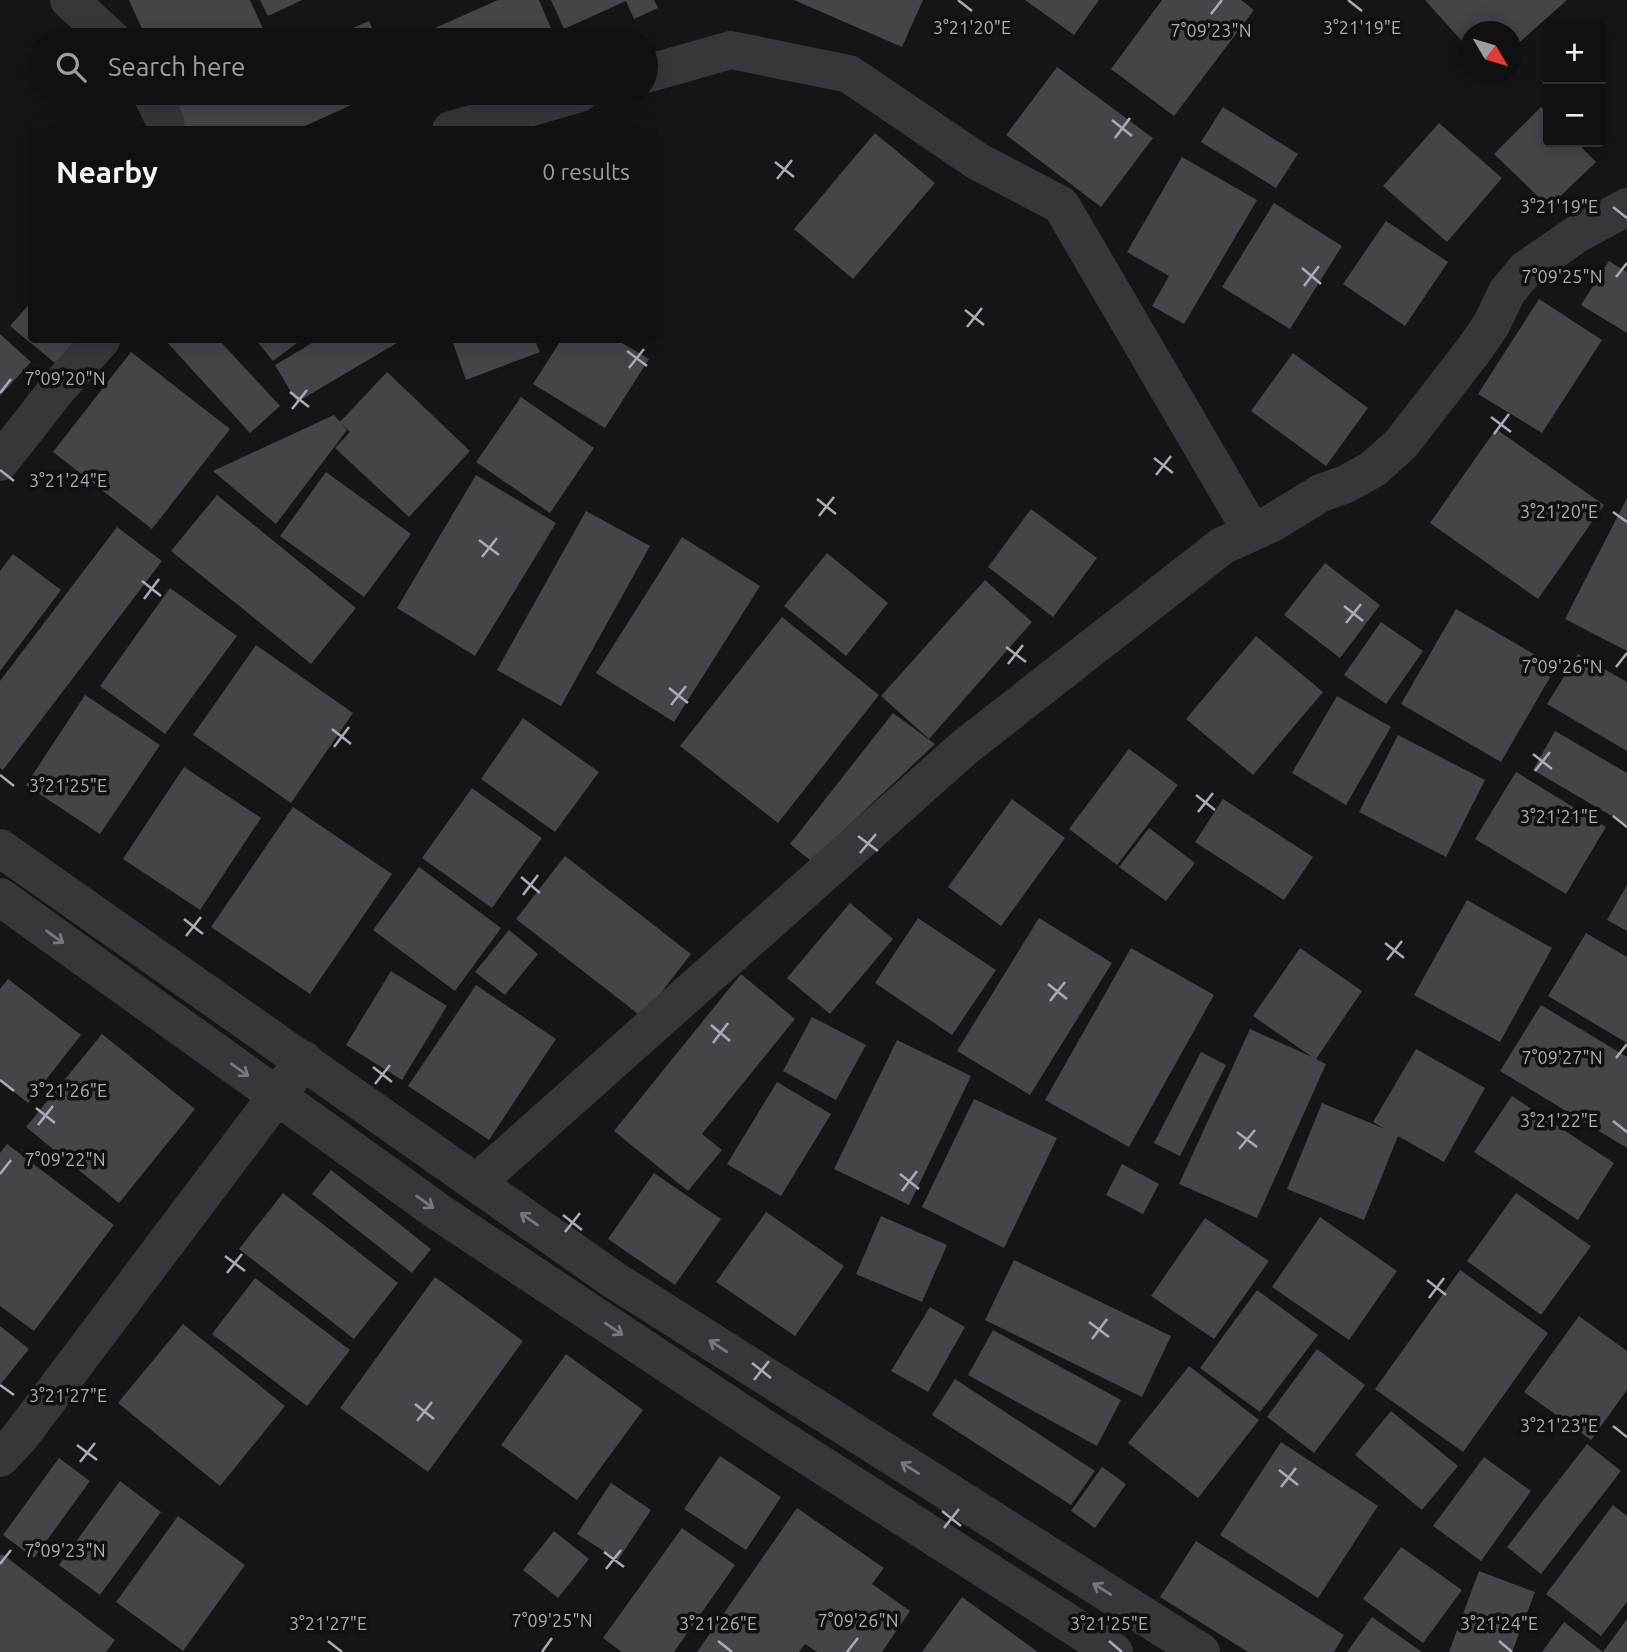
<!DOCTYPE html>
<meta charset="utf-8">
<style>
body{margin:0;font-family:Ubuntu,sans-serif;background:#1e1e1e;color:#f1f3f6}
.controls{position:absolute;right:21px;top:21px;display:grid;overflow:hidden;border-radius:7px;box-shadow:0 4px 18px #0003}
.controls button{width:63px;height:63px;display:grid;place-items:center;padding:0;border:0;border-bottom:2px solid #303030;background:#101010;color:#f1f3f6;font:35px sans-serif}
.compass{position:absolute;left:1459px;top:21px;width:63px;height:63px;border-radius:50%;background:#101010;box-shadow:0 4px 18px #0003;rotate:128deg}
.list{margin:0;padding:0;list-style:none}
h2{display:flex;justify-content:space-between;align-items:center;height:91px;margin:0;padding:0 28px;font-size:30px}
h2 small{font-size:23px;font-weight:400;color:#9c9d9f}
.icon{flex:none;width:38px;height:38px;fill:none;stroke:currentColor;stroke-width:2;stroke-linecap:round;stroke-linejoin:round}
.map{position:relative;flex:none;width:1627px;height:1652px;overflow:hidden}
.search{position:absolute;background:#101010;box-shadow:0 4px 18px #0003;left:28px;top:28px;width:630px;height:77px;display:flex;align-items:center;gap:18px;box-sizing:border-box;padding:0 24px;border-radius:38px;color:#9c9d9f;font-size:26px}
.panel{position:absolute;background:#101010;box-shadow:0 4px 18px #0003;left:28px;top:126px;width:630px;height:217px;border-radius:7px}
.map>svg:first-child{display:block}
.building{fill:#444549}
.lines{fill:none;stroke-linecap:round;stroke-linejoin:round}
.minor{stroke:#36373b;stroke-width:38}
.tertiary{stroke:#36373b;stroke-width:38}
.oneway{stroke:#74787f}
.ticks{fill:none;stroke:#a7adb6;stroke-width:2.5}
.ticks-label{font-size:18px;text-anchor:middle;fill:#a7adb6;stroke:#101011;stroke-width:7;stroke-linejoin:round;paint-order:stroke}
</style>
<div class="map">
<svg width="1627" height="1652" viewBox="0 0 1627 1652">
<rect width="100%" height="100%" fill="#151516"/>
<path class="building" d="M 129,0 L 250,0 L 268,40 L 147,40 Z
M 260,0 L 302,0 L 268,16 Z
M 498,0 L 539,0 L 556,40 L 408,40 Z
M 551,0 L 654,0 L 658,8 L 634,19 L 626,1 L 564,29 Z
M 794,0 L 923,0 L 902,47 Z
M 1025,0 L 1099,0 L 1074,35 Z
M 1162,0 L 1241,0 L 1254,10 L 1174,116 L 1111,69 Z
M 1425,0 L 1567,0 L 1512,49 L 1512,32 L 1470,32 L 1470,50 Z
M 369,21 L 378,40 L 325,40 Z
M 1057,67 L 1153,138 L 1101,207 L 1006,135 Z
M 207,93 L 378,93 L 296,130 L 185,130 L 176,107 Z
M 431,93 L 460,93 L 436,104 Z
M 1223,107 L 1298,154 L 1276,188 L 1201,142 Z
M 1541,107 L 1548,114 L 1548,142 L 1576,142 L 1596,162 L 1549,207 L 1494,154 Z
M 1439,123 L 1502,178 L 1447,242 L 1383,186 Z
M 875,133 L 935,183 L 853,279 L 794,229 Z
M 1182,157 L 1257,200 L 1184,324 L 1152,306 L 1169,276 L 1127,252 Z
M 1274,203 L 1342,246 L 1290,329 L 1222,287 Z
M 1386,221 L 1448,262 L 1405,326 L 1343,284 Z
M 1609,261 L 1627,272 L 1627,333 L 1581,305 Z
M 1539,299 L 1602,340 L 1542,433 L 1478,394 Z
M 32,301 L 32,340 L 85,340 L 61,368 L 10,326 Z
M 0,334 L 31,362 L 0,396 Z
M 165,340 L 219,340 L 280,406 L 250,433 Z
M 256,340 L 301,340 L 273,361 Z
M 317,340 L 402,340 L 297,402 L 275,365 Z
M 452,340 L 535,340 L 540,352 L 466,380 Z
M 561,340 L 617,340 L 649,359 L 605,428 L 533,384 Z
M 131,352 L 230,429 L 152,529 L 53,452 Z
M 1293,353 L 1368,408 L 1326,466 L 1251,411 Z
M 387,372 L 470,451 L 409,517 L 335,448 L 350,432 L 340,422 Z
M 521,397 L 594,448 L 550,513 L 476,462 Z
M 334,415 L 347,430 L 276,524 L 213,471 Z
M 1496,429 L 1604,505 L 1538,599 L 1430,523 Z
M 326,472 L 411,534 L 364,597 L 280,536 Z
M 476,475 L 556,523 L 475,656 L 397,608 Z
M 217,495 L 356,608 L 311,664 L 171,551 Z
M 1627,498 L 1627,651 L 1565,619 Z
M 1031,509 L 1097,558 L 1053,617 L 988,567 Z
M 586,511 L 650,546 L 561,706 L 497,670 Z
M 117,527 L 162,561 L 3,770 L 0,768 L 0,681 Z
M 682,537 L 760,586 L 674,722 L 596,673 Z
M 827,553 L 888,603 L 846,656 L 784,606 Z
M 13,554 L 61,590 L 0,671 L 0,571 Z
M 1325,563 L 1380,605 L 1340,658 L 1284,615 Z
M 985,580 L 1032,622 L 929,739 L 881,696 Z
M 170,588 L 237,636 L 165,734 L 100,686 Z
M 1456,609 L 1556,667 L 1501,762 L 1401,704 Z
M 782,617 L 879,695 L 778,823 L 680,746 Z
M 1381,622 L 1423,651 L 1386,704 L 1344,675 Z
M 1256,636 L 1323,692 L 1253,775 L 1186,719 Z
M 256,645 L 353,713 L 291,803 L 193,735 Z
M 1578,654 L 1627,682 L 1627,751 L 1547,704 Z
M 85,695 L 160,745 L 100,834 L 26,785 Z
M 1337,696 L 1391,727 L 1346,805 L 1292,773 Z
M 893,713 L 935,744 L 811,861 L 790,844 Z
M 523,718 L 599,772 L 555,832 L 481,779 Z
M 1555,731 L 1627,773 L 1627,825 L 1533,770 Z
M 1398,735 L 1485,780 L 1446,857 L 1359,812 Z
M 1129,749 L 1178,785 L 1117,865 L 1069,829 Z
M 184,767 L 261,818 L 200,910 L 123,859 Z
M 1516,772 L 1606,827 L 1566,894 L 1475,839 Z
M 472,788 L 542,838 L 492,908 L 422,858 Z
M 1012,799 L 1065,838 L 1001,926 L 948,887 Z
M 1223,799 L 1313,857 L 1284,900 L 1195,842 Z
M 293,807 L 392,874 L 310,994 L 211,927 Z
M 1149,828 L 1195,863 L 1166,901 L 1119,867 Z
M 565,856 L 691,954 L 642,1017 L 516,919 Z
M 419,867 L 501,928 L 455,991 L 373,930 Z
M 1627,885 L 1627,931 L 1607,920 Z
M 1467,900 L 1552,948 L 1500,1042 L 1414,995 Z
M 850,903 L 893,939 L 830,1014 L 787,978 Z
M 918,918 L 996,970 L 952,1035 L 875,983 Z
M 1039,918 L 1112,963 L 1030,1095 L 957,1051 Z
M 509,930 L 538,954 L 505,995 L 475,972 Z
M 1586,933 L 1627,957 L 1627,1043 L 1548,996 Z
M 1131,948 L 1214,995 L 1129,1147 L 1045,1100 Z
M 1300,948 L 1362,991 L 1316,1059 L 1326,1064 L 1257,1218 L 1179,1184 L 1250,1029 L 1312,1057 L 1253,1016 Z
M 391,971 L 447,1006 L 402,1080 L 346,1045 Z
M 741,974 L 795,1019 L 702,1134 L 722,1150 L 688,1191 L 614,1131 Z
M 8,979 L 81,1035 L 28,1103 L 0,1081 L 0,989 Z
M 476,985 L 556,1039 L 489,1140 L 408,1086 Z
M 1541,1005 L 1627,1057 L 1627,1148 L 1500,1071 Z
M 812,1017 L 866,1045 L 836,1100 L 783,1071 Z
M 102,1034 L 195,1109 L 119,1203 L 26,1127 Z
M 897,1040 L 971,1076 L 909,1205 L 834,1169 Z
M 1416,1049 L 1485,1088 L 1444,1162 L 1398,1136 L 1364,1220 L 1287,1189 L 1322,1103 L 1385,1129 L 1373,1122 Z
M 1201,1052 L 1226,1065 L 1180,1156 L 1154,1143 Z
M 777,1082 L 831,1114 L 781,1196 L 727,1164 Z
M 1512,1096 L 1614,1163 L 1578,1220 L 1474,1152 Z
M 974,1099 L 1057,1138 L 1004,1248 L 922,1207 Z
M 7,1144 L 114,1225 L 34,1331 L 0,1306 L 0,1153 Z
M 1122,1164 L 1159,1184 L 1143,1214 L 1106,1195 Z
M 331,1170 L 431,1249 L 412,1273 L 312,1194 Z
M 654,1173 L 721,1219 L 675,1285 L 608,1239 Z
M 283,1193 L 398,1283 L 354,1339 L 239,1249 Z
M 1516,1193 L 1591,1246 L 1541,1315 L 1467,1261 Z
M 766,1212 L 844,1266 L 795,1336 L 716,1282 Z
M 881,1216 L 947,1245 L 922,1302 L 856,1274 Z
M 1320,1217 L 1397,1271 L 1349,1340 L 1272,1287 Z
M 1205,1218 L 1269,1261 L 1214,1339 L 1151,1296 Z
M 1014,1260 L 1171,1336 L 1142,1397 L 985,1320 Z
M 1460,1270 L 1548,1333 L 1463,1452 L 1375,1389 Z
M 435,1277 L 523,1341 L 428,1472 L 340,1408 Z
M 255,1278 L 350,1350 L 307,1406 L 212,1334 Z
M 1257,1290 L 1318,1335 L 1260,1412 L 1200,1368 Z
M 930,1307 L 965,1327 L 928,1392 L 891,1371 Z
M 1579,1316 L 1627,1351 L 1627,1390 L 1591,1440 L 1524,1392 Z
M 183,1324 L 285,1406 L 220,1486 L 118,1403 Z
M 0,1326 L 29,1349 L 0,1385 Z
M 993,1330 L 1121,1400 L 1097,1446 L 968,1375 Z
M 1317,1349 L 1365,1385 L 1314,1453 L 1267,1417 Z
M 566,1354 L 643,1410 L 577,1500 L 501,1445 Z
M 1189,1366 L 1259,1420 L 1198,1498 L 1128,1443 Z
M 955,1379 L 1095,1471 L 1071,1505 L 932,1415 Z
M 1391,1411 L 1458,1466 L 1422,1510 L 1355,1455 Z
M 1281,1442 L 1378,1506 L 1318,1598 L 1220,1535 Z
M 1587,1444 L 1621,1471 L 1541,1574 L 1507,1547 Z
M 720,1456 L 781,1497 L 746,1550 L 684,1509 Z
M 1484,1457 L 1531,1491 L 1481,1561 L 1433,1526 Z
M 59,1458 L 90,1481 L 34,1558 L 3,1535 Z
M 1102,1467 L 1126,1484 L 1095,1528 L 1071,1511 Z
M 120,1481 L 161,1512 L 100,1595 L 59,1565 Z
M 611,1483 L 651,1510 L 618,1560 L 577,1534 Z
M 1613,1505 L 1627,1516 L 1627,1602 L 1601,1636 L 1546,1594 Z
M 797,1508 L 884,1568 L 872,1584 L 910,1611 L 882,1652 L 817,1652 L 805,1644 L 799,1652 L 697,1652 Z
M 178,1516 L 245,1565 L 183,1651 L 116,1602 Z
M 682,1528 L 735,1565 L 674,1652 L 622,1652 L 603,1638 Z
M 554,1531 L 589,1559 L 558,1598 L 523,1570 Z
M 1196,1541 L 1344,1635 L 1334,1652 L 1248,1652 L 1160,1597 Z
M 1401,1547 L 1462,1590 L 1423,1643 L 1363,1599 Z
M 2,1554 L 115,1640 L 106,1652 L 0,1652 L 0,1556 Z
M 1479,1571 L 1535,1592 L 1512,1652 L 1449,1652 Z
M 962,1597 L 1038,1652 L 922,1652 Z
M 1372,1617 L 1422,1652 L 1347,1652 Z
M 1627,1619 L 1627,1652 L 1542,1652 L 1564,1622 L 1603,1652 Z"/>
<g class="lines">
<path class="minor" d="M 69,0 L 113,40
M 646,74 L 731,50 L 849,74 L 977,161 L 1061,205 L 1252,532
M 151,93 L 165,121 L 166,130
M 451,130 L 580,93
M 0,462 L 58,388 L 101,340
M 477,1182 L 965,747 L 1222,546 L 1272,523 L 1321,493 L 1346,484 L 1373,469 L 1401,444 L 1473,351 L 1491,325 L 1507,292 L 1525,270 L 1577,234 L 1627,207
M 0,1458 L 19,1438 L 304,1060"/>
<path class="tertiary" d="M 0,848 L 614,1280 L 1201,1652
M 0,897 L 440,1213 L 761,1426 L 1114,1652"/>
</g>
<defs><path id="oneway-shaft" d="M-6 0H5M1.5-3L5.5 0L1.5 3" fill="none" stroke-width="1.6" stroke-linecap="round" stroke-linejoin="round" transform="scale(1.75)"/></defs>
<g class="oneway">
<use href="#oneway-shaft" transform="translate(55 937) rotate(36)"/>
<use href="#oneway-shaft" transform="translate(240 1070) rotate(36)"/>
<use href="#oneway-shaft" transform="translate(425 1202) rotate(36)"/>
<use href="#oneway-shaft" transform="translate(529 1219) rotate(-145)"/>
<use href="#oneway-shaft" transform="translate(614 1329) rotate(34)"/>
<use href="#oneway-shaft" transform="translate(718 1346) rotate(-147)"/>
<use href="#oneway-shaft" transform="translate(910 1468) rotate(-148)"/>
<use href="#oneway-shaft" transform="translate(1102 1589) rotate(-148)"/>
</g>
<path class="ticks" d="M 958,0 L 972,11M 1348,0 L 1362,11M 1211,14 L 1222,0M 1112,120 L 1132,136M 1115,138 L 1130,118M 775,162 L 794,177M 777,179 L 792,160M 1613,207 L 1627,218M 1302,268 L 1321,284M 1616,277 L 1627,263M 1304,286 L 1319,266M 965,310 L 984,325M 967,327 L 982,308M 627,351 L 647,366M 629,368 L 644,349M 290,392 L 309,407M 0,393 L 11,379M 292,409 L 307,390M 1491,417 L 1511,432M 1494,434 L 1509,414M 1154,458 L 1173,473M 0,470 L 14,481M 1156,475 L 1171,456M 817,499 L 836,514M 1613,512 L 1627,522M 819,516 L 834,497M 479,540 L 499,555M 482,557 L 497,538M 142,581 L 161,596M 144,599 L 159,579M 1344,606 L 1363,621M 1346,623 L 1361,604M 1006,647 L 1026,662M 1008,664 L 1023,645M 1616,667 L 1627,653M 669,688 L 688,703M 671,705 L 686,686M 332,729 L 351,744M 334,747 L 349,727M 1533,754 L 1552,769M 1535,771 L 1550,752M 0,775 L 14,786M 1196,795 L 1215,810M 1198,812 L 1213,793M 1613,816 L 1627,827M 858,836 L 878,851M 860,853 L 876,834M 521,877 L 540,893M 523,895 L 538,875M 184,919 L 203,934M 186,936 L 201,917M 1385,943 L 1404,958M 1387,960 L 1402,941M 1048,984 L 1067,999M 1050,1001 L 1065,982M 711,1025 L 730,1041M 713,1043 L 728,1023M 1616,1058 L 1627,1044M 373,1067 L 392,1082M 0,1080 L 14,1091M 375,1084 L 390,1065M 36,1108 L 55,1123M 1613,1121 L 1627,1132M 38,1125 L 53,1106M 1237,1132 L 1257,1147M 1239,1149 L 1255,1130M 0,1174 L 11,1160M 900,1174 L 919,1189M 902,1191 L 917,1171M 563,1215 L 582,1230M 565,1232 L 580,1213M 225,1256 L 245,1271M 227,1273 L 242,1254M 1427,1280 L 1446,1295M 1429,1298 L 1444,1278M 1089,1322 L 1109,1337M 1092,1339 L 1107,1319M 752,1363 L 771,1378M 754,1380 L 769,1361M 0,1385 L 14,1395M 415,1404 L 434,1419M 417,1421 L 432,1402M 1613,1426 L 1627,1437M 77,1445 L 97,1460M 80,1462 L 95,1443M 1279,1470 L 1298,1485M 1281,1487 L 1296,1468M 942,1511 L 961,1526M 944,1528 L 959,1509M 604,1552 L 624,1567M 0,1564 L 11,1550M 606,1569 L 621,1550M 328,1641 L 342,1652M 718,1641 L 732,1652M 1109,1641 L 1122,1652M 1499,1641 L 1512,1652M 542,1652 L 552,1638M 847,1652 L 858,1638"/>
<g class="ticks-label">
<text x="972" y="34">3°21'20"E</text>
<text x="1362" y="34">3°21'19"E</text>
<text x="1211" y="37">7°09'23"N</text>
<text x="1559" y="213">3°21'19"E</text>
<text x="1562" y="283">7°09'25"N</text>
<text x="65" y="385">7°09'20"N</text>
<text x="68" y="487">3°21'24"E</text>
<text x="1559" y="518">3°21'20"E</text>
<text x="1562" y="673">7°09'26"N</text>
<text x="68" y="792">3°21'25"E</text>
<text x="1559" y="823">3°21'21"E</text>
<text x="1562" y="1064">7°09'27"N</text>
<text x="68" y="1097">3°21'26"E</text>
<text x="1559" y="1127">3°21'22"E</text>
<text x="65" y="1166">7°09'22"N</text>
<text x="68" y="1402">3°21'27"E</text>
<text x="1559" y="1432">3°21'23"E</text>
<text x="65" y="1557">7°09'23"N</text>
<text x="552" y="1627">7°09'25"N</text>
<text x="858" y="1627">7°09'26"N</text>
<text x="328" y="1630">3°21'27"E</text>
<text x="718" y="1630">3°21'26"E</text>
<text x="1109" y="1630">3°21'25"E</text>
<text x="1499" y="1630">3°21'24"E</text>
</g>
</svg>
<div class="controls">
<button>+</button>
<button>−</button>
</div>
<svg class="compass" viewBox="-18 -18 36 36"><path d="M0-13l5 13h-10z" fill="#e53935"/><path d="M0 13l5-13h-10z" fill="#9c9d9f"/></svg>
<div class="search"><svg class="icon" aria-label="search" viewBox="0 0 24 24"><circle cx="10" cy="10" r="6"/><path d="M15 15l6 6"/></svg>Search here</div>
<section class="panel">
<h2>Nearby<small>0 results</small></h2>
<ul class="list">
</ul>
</section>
</div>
